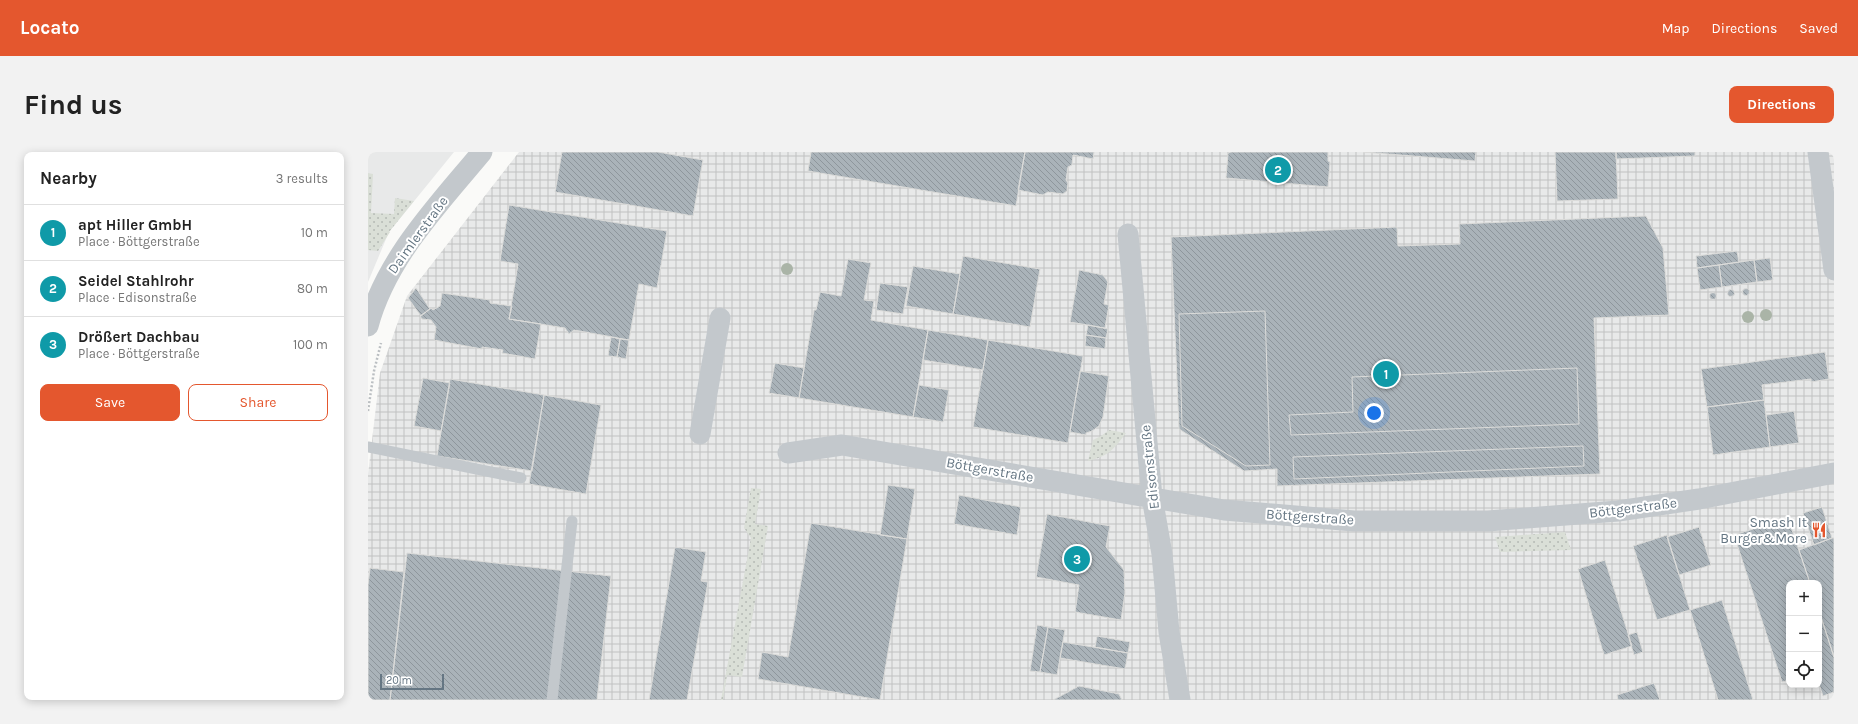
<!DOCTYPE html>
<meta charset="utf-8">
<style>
body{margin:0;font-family:Karla,sans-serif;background:#f2f2f2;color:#222}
.controls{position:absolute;right:12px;bottom:12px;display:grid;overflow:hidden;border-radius:8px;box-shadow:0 2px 10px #0003}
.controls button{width:36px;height:36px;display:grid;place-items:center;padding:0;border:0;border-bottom:1px solid #e0e0e0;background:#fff;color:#222;font:20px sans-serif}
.scale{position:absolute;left:12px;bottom:10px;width:64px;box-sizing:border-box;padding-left:4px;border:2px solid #657683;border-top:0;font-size:11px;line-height:14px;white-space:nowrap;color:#657683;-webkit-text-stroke:3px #fff;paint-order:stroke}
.you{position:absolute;left:1006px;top:261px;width:14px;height:14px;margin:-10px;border:3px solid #fff;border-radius:50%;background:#1a73e8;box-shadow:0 0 0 6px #1a73e833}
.badge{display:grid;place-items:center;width:26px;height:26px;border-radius:50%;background:#e4572e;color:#fff;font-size:13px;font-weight:700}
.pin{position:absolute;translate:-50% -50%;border:2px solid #fff;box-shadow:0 1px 4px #0006}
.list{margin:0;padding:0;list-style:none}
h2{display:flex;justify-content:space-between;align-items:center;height:52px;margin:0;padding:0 16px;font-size:17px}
h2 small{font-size:13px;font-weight:400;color:#767676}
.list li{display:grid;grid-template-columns:26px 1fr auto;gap:12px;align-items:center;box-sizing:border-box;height:56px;padding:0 16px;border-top:1px solid #e0e0e0}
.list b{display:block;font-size:15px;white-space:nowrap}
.list p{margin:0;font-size:13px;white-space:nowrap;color:#767676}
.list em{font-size:13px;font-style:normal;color:#767676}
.actions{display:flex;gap:8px;padding:12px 16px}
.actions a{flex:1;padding:9px 0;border:1px solid #e4572e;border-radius:8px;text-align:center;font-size:14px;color:#e4572e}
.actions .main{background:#e4572e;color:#fff}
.icon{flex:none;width:22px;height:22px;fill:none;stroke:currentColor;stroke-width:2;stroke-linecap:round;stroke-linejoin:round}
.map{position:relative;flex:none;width:1466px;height:548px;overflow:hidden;border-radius:8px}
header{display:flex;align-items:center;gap:24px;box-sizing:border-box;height:56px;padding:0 20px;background:#e4572e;color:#fff}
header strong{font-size:19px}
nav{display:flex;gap:22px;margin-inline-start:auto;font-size:14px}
.intro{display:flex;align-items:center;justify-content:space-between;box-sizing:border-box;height:96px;padding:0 24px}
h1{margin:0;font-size:28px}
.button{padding:10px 18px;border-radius:8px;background:#e4572e;color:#fff;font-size:14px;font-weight:700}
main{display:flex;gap:24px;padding:0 24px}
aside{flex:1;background:#fff;border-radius:8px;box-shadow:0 2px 10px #0003}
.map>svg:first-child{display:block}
.built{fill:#e8e9e9}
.industrial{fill:url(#industrial-grid);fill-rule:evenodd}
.grass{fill:url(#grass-dots)}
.building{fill:url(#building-back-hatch);stroke:#dcdcda}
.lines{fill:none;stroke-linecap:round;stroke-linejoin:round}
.path{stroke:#bbbfc2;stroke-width:2.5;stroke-dasharray:2 2;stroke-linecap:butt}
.service{stroke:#c3c8cc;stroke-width:11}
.minor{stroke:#c3c8cc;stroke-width:21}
.tree{fill:#aab4a7}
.labels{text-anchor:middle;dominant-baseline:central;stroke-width:4;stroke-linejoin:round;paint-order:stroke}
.street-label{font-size:14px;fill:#657683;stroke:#fff}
.poi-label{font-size:14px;fill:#657683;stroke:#fff;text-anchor:end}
</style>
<header>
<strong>Locato</strong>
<nav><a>Map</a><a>Directions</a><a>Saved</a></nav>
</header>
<div class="intro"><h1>Find us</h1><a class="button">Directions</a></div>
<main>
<aside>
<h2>Nearby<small>3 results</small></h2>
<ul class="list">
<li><span class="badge" style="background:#0f9aa8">1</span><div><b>apt Hiller GmbH</b><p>Place · Böttgerstraße</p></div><em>10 m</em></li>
<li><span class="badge" style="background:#0f9aa8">2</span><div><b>Seidel Stahlrohr</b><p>Place · Edisonstraße</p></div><em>80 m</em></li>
<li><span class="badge" style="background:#0f9aa8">3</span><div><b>Drößert Dachbau</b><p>Place · Böttgerstraße</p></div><em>100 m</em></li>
</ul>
<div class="actions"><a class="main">Save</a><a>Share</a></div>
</aside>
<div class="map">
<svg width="1466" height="548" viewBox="0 0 1466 548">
<defs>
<pattern id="industrial-grid" width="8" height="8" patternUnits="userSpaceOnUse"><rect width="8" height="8" fill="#e8e9e9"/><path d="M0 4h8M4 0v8" fill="none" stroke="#c0c1c2"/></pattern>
<pattern id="grass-dots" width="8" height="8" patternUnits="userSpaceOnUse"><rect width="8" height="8" fill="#dadfd7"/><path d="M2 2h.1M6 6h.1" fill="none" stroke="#b4b9b4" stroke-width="1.8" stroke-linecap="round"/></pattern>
<pattern id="building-back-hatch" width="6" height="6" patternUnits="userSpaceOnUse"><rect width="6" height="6" fill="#aab3b9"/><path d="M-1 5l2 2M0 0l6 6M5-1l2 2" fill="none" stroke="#8e969c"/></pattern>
</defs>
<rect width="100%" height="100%" fill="#fafaf8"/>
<path class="built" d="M 0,0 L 86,0 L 21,80 L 0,130 Z"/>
<path class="industrial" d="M 151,0 L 1466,0 L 1466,548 L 0,548 L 0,322 L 12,221 L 39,144 ZM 1421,431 L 1451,431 L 1451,533 L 1421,533 Z"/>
<path class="grass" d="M 0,21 L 5,22 L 3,61 L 26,62 L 27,46 L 46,49 L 21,80 L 22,80 L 10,99 L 0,98 Z
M 741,278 L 758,281 C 746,297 741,304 720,309 L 725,288 L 733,284 Z
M 383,336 L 393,337 L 387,372 L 400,374 L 374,525 L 359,523 L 355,548 L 353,548 L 383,386 L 376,376 Z
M 1197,380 L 1203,398 L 1132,400 L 1127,385 Z"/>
<path class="building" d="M 194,0 L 290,0 L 335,8 L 325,64 L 187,40 Z
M 443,0 L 657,0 L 648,54 L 440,19 Z
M 657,0 L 726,0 L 725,7 L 705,3 L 704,13 L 700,15 L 698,28 L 700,31 L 699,39 L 695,42 L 680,40 L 675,43 L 650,38 Z
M 863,0 L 960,0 L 960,9 L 962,10 L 960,35 L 858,26 L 860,1 Z
M 995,0 L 1108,0 L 1107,9 Z
M 1187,0 L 1248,0 L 1250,47 L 1189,49 Z
M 1248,0 L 1327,0 L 1327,4 L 1248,7 Z
M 141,53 L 299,79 L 289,136 L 271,132 L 261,188 L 206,178 L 201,182 L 197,176 L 141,167 L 150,112 L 132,109 Z
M 1278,64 L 1295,96 L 1301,163 L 1226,166 L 1232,322 L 909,334 L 909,317 L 876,319 L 811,277 L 803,85 L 1029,75 L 1030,94 L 1092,92 L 1091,72 Z
M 1369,99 L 1371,110 L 1329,116 L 1328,104 Z
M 595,104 L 672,117 L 662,175 L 585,162 Z
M 1402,106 L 1405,128 L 1389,130 L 1386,108 Z
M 480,107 L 503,111 L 496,148 L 506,149 L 503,168 L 560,178 L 545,265 L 431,246 L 446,158 L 448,158 L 452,140 L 473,144 Z
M 1386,108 L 1389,130 L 1354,135 L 1351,113 Z
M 1351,113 L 1354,135 L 1332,138 L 1329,116 Z
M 545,114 L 592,122 L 585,162 L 538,154 Z
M 711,118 L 735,123 L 740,130 L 736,152 L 741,153 L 737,176 L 702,170 Z
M 512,131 L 540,135 L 535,162 L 508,158 Z
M 48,136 L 62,157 L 53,164 L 40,146 Z
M1374.5 140a3.5 3.5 0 1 1 7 0a3.5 3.5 0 1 1-7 0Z
M1359.5 141a3.5 3.5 0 1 1 7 0a3.5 3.5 0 1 1-7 0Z
M1341.5 144a3.5 3.5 0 1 1 7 0a3.5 3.5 0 1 1-7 0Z
M 74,141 L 122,148 L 122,151 L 144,154 L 141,167 L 173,172 L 167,207 L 134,201 L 135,198 L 114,195 L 114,197 L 66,188 L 68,175 L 63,168 L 54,167 L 52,164 L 63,156 L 65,158 L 72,154 Z
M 897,159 L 902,313 L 878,314 L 814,274 L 811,162 Z
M 720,173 L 740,177 L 738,186 L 718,183 Z
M 560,178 L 620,188 L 615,218 L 555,208 Z
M 718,183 L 738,186 L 737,197 L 717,194 Z
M 243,185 L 252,187 L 249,205 L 240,204 Z
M 252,187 L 261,188 L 258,207 L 249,205 Z
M 620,188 L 715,204 L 700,291 L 605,275 Z
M 1457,200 L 1461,227 L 1443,230 L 1443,227 L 1394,233 L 1396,248 L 1339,255 L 1333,217 Z
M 407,211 L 436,216 L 431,246 L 401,241 Z
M 1209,216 L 1211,272 L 923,283 L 921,263 L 985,260 L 984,225 Z
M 712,219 L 741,224 L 735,265 L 731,274 L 724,279 L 718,281 L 718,283 L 702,280 Z
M 55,226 L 82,231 L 73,279 L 46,274 Z
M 82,227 L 176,243 L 164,319 L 69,304 Z
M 551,233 L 581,238 L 575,270 L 545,265 Z
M 176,243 L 233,253 L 218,342 L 161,332 Z
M 1396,248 L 1402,295 L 1345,303 L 1339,255 Z
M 1426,259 L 1431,291 L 1402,295 L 1398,263 Z
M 1215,294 L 1216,314 L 926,327 L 925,305 Z
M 520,333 L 547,337 L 539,387 L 512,383 Z
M 591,343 L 653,355 L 649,383 L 586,372 Z
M 1454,355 L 1464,386 L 1446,393 L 1435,361 Z
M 679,362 L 742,374 L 738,395 L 756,418 L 757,441 L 753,468 L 707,460 L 711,433 L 668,425 Z
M 1420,366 L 1442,431 L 1421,431 L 1421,528 L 1414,530 L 1366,383 Z
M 443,371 L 539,387 L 512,548 L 390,527 L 394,500 L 420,505 Z
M 1331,375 L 1343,413 L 1311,423 L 1299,385 Z
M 1299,383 L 1322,458 L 1289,468 L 1265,394 Z
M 1464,386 L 1466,386 L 1466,505 L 1451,459 L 1451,431 L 1442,431 L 1431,398 Z
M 307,395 L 338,400 L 333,429 L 340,430 L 319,548 L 281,548 Z
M 39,401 L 243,424 L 229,548 L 22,548 Z
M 1237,408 L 1264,494 L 1236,503 L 1210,417 Z
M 2,416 L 36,420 L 22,548 L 0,548 L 0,433 Z
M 1354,448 L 1385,548 L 1350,548 L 1322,458 Z
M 1451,459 L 1466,505 L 1466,540 L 1455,544 L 1451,532 Z
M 669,473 L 680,475 L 672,520 L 662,519 Z
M 680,475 L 697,478 L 689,523 L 672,520 Z
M 1269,480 L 1275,500 L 1266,503 L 1260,483 Z
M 729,484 L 762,490 L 760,501 L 727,495 Z
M 695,490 L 760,501 L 757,517 L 692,506 Z
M 1286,531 L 1292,548 L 1250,548 L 1249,543 Z
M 711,534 L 751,542 L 754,548 L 685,548 Z"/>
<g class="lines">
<path class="path" d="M 0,259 L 6,219 L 13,191"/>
<path class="service" d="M 0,295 L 153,326
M 184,548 L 204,369"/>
<path class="minor" d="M 1450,0 L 1466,118
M 760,82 L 784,345 L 794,402 L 801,480 L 812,548
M 0,174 C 18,106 71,52 114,0
M 332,282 L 352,166
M 420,301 L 474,293 L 856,358 L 986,369 L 1120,369 L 1250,359 L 1331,347 L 1466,321"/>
</g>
<g class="tree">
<circle cx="419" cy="117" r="6"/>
<circle cx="1398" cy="163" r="6"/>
<circle cx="1380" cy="165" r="6"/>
</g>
<defs>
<g id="restaurant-bare" transform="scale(1.2)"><path d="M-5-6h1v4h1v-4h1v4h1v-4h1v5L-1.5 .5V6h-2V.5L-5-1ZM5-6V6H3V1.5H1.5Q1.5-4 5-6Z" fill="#e4572e" stroke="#fff" stroke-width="2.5" paint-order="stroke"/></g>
</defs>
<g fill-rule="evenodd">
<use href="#restaurant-bare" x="1451" y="378"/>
</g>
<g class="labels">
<g class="street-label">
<text transform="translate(50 83) rotate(-54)">Daimlerstraße</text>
<text transform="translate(782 315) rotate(-96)">Edisonstraße</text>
<text transform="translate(622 318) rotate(10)">Böttgerstraße</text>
<text transform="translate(1265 356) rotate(-7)">Böttgerstraße</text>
<text transform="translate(942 365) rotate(4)">Böttgerstraße</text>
</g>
<g class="poi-label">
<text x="1439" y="370">Smash It<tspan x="1439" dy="16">Burger&amp;More</tspan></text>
</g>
</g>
</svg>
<div class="controls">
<button>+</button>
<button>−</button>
<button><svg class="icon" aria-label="locate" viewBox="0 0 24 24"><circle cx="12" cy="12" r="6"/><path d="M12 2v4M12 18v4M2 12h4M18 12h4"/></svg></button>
</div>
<div class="scale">20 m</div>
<div class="you"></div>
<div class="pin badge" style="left:1018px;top:222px;background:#0f9aa8">1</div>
<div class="pin badge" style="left:910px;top:18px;background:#0f9aa8">2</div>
<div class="pin badge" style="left:709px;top:407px;background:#0f9aa8">3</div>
</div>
</main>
